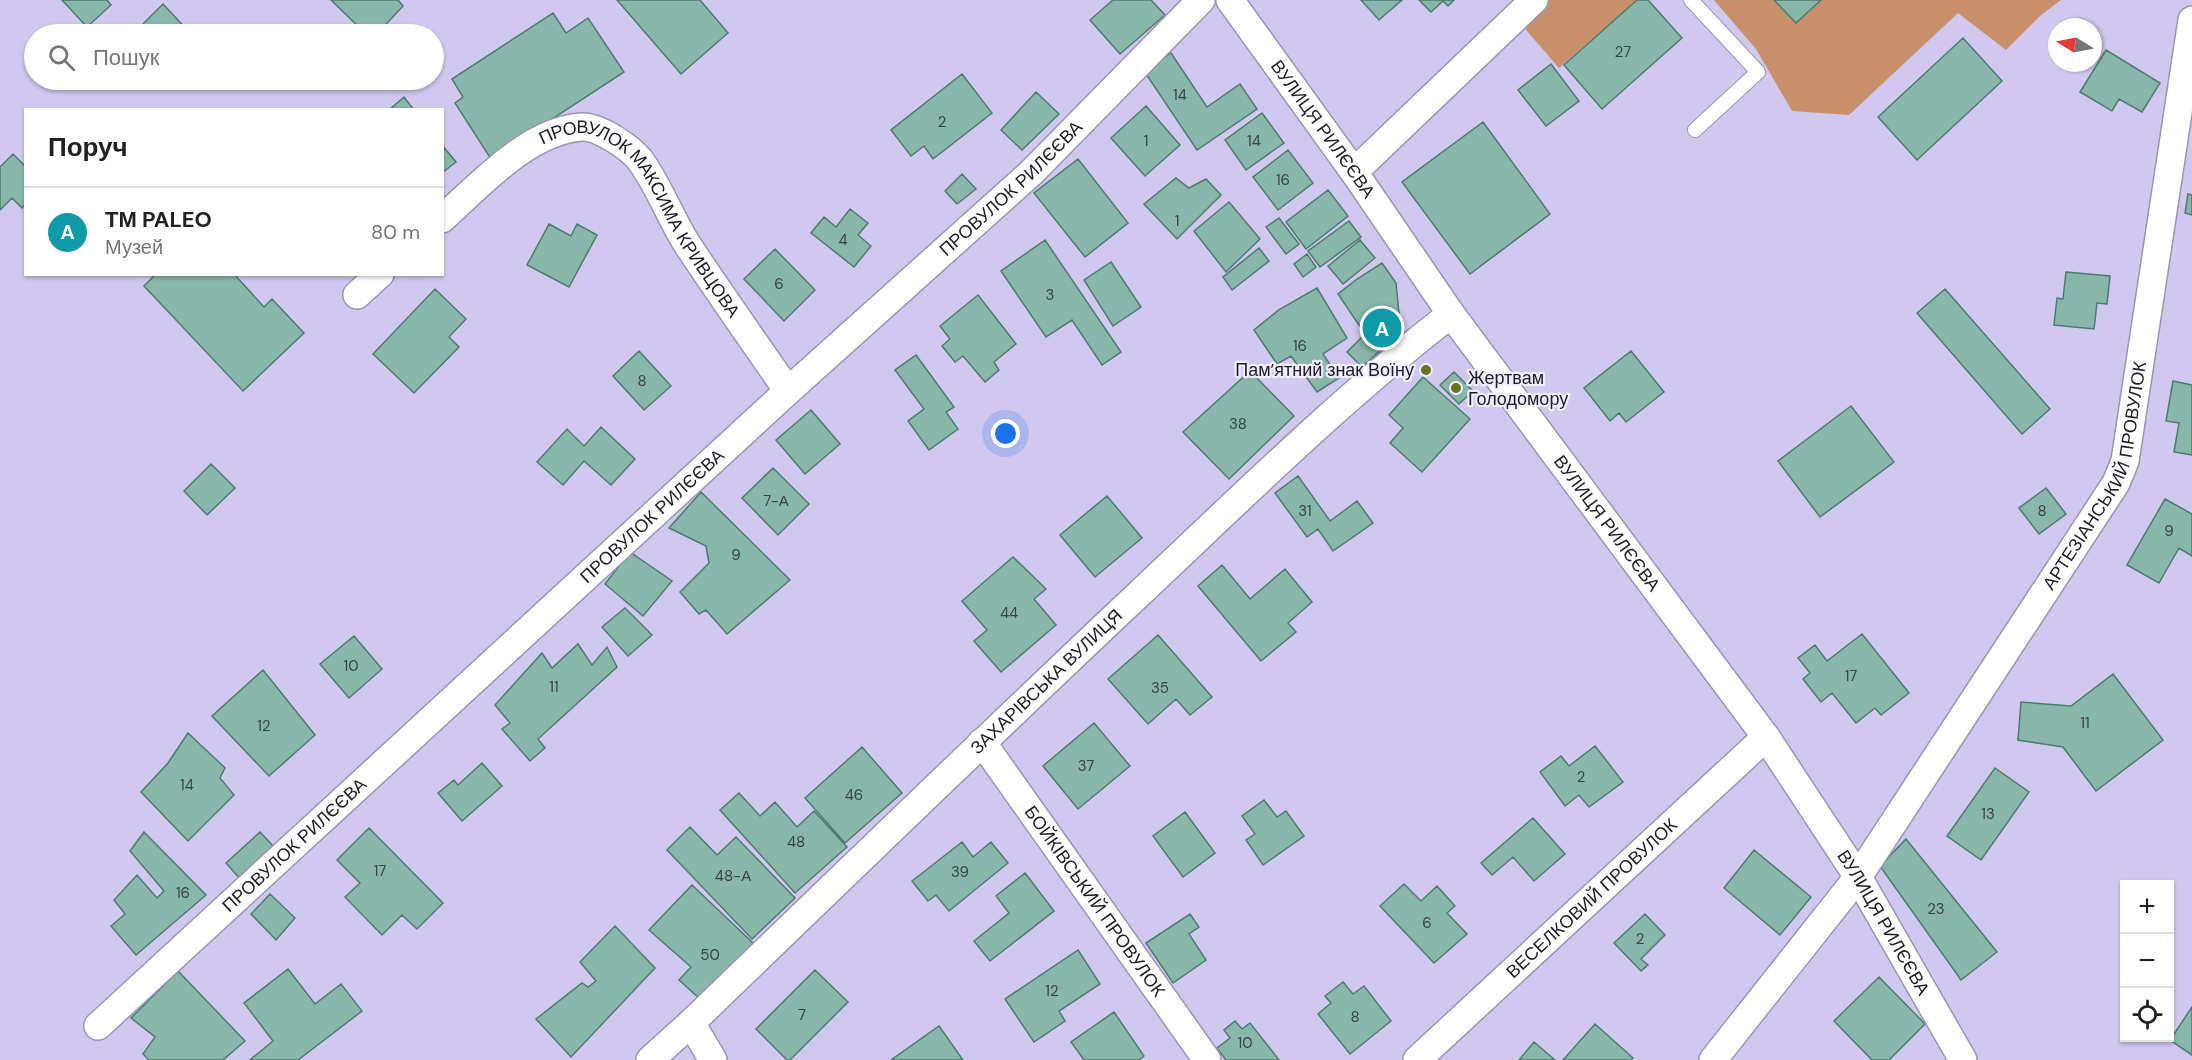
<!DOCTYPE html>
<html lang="uk">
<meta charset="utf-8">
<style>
body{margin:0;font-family:"DM Sans",sans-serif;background:#f2f2f2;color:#202124}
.controls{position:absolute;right:18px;bottom:18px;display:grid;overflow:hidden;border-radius:0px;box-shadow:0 2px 4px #0004}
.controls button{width:54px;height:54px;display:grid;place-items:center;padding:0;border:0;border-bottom:2px solid #e0e0e0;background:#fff;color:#202124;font:30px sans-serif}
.compass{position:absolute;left:2048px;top:18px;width:54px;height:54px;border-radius:50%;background:#fff;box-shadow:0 2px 4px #0004;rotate:280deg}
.you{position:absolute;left:1006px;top:434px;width:21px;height:21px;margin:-15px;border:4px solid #fff;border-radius:50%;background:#1a73e8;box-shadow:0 0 0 9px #1a73e833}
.badge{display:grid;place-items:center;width:39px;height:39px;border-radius:50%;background:#6a721b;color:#fff;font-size:20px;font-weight:700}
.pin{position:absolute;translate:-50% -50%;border:3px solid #fff;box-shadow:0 2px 6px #0006}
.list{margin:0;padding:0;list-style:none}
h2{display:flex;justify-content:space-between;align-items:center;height:78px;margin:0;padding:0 24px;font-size:26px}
h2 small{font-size:20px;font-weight:400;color:#757577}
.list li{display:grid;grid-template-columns:39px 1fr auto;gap:18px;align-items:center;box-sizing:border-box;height:90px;padding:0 24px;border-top:2px solid #e0e0e0}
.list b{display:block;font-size:22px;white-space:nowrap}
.list p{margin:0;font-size:20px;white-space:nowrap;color:#757577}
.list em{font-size:20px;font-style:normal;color:#757577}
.icon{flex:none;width:33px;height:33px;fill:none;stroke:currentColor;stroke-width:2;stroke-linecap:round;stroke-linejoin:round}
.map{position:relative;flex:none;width:2192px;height:1060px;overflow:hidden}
.search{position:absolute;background:#fff;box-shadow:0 2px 4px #0004;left:24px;top:24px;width:420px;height:66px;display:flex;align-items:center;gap:15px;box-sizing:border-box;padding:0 21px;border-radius:33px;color:#757577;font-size:22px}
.panel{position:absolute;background:#fff;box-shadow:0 2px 4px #0004;left:24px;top:108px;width:420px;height:168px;border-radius:0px}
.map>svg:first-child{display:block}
.green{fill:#c7906a}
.building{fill:#88b6a8;stroke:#4e7b6f;stroke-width:1.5}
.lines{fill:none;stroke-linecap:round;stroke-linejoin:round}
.service-casing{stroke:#9c94b8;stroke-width:16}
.minor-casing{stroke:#9c94b8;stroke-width:30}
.service{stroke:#fff;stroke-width:14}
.minor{stroke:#fff;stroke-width:27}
.poi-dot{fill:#6a721b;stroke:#f0edfc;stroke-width:2}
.labels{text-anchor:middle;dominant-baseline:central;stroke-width:4.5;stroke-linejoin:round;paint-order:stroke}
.number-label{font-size:15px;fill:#39424a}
.street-label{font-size:18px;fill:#1f1c2a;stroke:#f0edfc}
.poi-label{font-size:18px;fill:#1f1c2a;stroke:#f0edfc;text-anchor:end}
</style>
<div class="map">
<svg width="2192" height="1060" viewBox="0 0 2192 1060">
<rect width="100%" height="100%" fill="#d0c8ee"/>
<path class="green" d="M 1534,0 L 1637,0 L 1559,68 L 1527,31 L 1518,16 Z
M 1714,0 L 1774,0 L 1796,23 L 1821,0 L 2061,0 L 2041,15 L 2006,50 L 1958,13 L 1849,115 L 1792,111 L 1756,49 Z"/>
<path class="building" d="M 62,0 L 107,0 L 111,5 L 87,27 Z
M 331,0 L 398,0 L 403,6 L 377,34 L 366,34 Z
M 617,0 L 700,0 L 728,33 L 681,74 Z
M 1113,0 L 1151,0 L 1165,15 L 1120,54 L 1090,20 Z
M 1361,0 L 1402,0 L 1379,20 Z
M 1419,0 L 1454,0 L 1448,6 L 1443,1 L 1431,12 Z
M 1637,0 L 1648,0 L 1682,38 L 1602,109 L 1564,65 Z
M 1774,0 L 1821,0 L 1796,23 Z
M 163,4 L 191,34 L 145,34 L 139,28 Z
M 553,13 L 566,33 L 588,18 L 624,72 L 491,159 L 455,103 L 463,97 L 452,79 Z
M 1963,38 L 2002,81 L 1917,160 L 1878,117 Z
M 2106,50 L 2160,83 L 2142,112 L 2119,99 L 2112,111 L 2080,92 Z
M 1171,53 L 1207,107 L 1240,84 L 1257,109 L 1197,150 L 1144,71 Z
M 1551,64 L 1579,101 L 1546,126 L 1518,90 Z
M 962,74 L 992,113 L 933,159 L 924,146 L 911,156 L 891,130 Z
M 1036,92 L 1059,114 L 1022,150 L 1001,130 Z
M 404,97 L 414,110 L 389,110 Z
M 1146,106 L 1180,145 L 1145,176 L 1111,138 Z
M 1262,113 L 1284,143 L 1246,170 L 1225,140 Z
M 1483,122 L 1550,214 L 1470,274 L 1402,182 Z
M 442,145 L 456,162 L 442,173 Z
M 1288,150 L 1313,183 L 1278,210 L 1253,177 Z
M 13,154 L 26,167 L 26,204 L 22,208 L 12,198 L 0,210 L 0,167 Z
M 1078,159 L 1128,223 L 1085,257 L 1034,193 Z
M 962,174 L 976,189 L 957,204 L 945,191 Z
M 1176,178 L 1189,188 L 1206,179 L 1221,195 L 1177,239 L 1144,204 Z
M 1328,190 L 1348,216 L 1306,249 L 1286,222 Z
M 2188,194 L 2192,195 L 2192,215 L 2185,213 Z
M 1229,202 L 1260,239 L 1226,272 L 1194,231 Z
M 850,209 L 868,223 L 858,235 L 871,246 L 854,267 L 811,233 L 824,217 L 836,227 Z
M 1279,218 L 1299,244 L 1286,254 L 1266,227 Z
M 1349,221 L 1361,237 L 1320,267 L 1308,251 Z
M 549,224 L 571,236 L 577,224 L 597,235 L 569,287 L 527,265 Z
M 1045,240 L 1121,352 L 1102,365 L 1072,320 L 1046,337 L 1001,271 Z
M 1360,240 L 1375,258 L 1343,284 L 1328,266 Z
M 1259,248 L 1269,261 L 1232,290 L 1223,277 Z
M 775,249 L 815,290 L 784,321 L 744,279 Z
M 1307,254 L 1316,267 L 1303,277 L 1294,264 Z
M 1111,262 L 1141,307 L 1113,326 L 1084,280 Z
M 1382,263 L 1396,283 L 1400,323 L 1394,338 L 1362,367 L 1347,352 L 1365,334 L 1338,294 L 1357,279 Z
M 2066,272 L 2110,276 L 2107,304 L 2097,303 L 2094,329 L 2054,325 L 2057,298 L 2063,299 Z
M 156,274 L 234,274 L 264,307 L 272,299 L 304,333 L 243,391 L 144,286 Z
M 1317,288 L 1347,338 L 1323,354 L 1339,378 L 1317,392 L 1291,356 L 1277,364 L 1254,330 L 1280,309 Z
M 435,289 L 466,319 L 449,337 L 459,347 L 414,393 L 373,354 Z
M 1945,289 L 2050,409 L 2022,434 L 1917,313 Z
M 978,295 L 1016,344 L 994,362 L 999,370 L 985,382 L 963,356 L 955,362 L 942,346 L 950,339 L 940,326 Z
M 639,351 L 671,386 L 644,410 L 613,376 Z
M 1631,351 L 1664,392 L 1626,422 L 1619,413 L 1610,421 L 1584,388 Z
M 916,355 L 954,407 L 946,412 L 958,429 L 929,450 L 908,421 L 924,409 L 895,370 Z
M 1250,371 L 1294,416 L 1229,479 L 1183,432 Z
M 1454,372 L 1473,391 L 1459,404 L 1440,385 Z
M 1423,377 L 1470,419 L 1422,472 L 1390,443 L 1403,428 L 1389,415 Z
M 2173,381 L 2192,385 L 2192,455 L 2174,452 L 2179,423 L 2166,421 Z
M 1851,406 L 1894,462 L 1820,517 L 1778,461 Z
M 811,410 L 840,444 L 805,474 L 776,440 Z
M 601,427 L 635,459 L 611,485 L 584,461 L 563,485 L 537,462 L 567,429 L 584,446 Z
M 211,464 L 235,488 L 207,515 L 184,491 Z
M 773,468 L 809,504 L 778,535 L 742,498 Z
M 1298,476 L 1330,521 L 1357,501 L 1373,523 L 1333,551 L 1318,529 L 1307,537 L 1275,493 Z
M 2046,488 L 2066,514 L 2039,534 L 2019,508 Z
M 701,492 L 790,580 L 727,634 L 706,610 L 699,614 L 680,592 L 709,563 L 706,546 L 669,528 Z
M 1107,496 L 1142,538 L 1095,577 L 1060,535 Z
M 2165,499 L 2192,514 L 2192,556 L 2179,548 L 2159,583 L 2127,565 Z
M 630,552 L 672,581 L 643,616 L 605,584 Z
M 1013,557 L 1046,589 L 1034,599 L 1056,625 L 1001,672 L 974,641 L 987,630 L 962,601 Z
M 1222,565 L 1250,599 L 1285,569 L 1312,602 L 1288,623 L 1296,632 L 1261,661 L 1198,586 Z
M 625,608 L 652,635 L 628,656 L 602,627 Z
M 1862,634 L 1909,693 L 1881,715 L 1875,708 L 1856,723 L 1832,693 L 1821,702 L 1803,679 L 1810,673 L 1798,658 L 1815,645 L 1827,661 Z
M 1158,635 L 1212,697 L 1190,715 L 1176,699 L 1148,724 L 1108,679 Z
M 354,636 L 382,669 L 349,698 L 320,664 Z
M 578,644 L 592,665 L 607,647 L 617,667 L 538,739 L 545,748 L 530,761 L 502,729 L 510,723 L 495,705 L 542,653 L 552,668 Z
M 263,670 L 315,735 L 269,776 L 212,716 Z
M 2113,674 L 2163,740 L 2096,791 L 2063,747 L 2018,740 L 2021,702 L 2071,706 Z
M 1094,723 L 1130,766 L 1078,809 L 1043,766 Z
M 188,733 L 225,768 L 220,778 L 234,795 L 188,841 L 141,792 L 168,763 Z
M 1595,746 L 1623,782 L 1589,807 L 1579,795 L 1565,806 L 1540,772 L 1561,756 L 1569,766 Z
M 862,747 L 902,793 L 845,843 L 805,798 Z
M 482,763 L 502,786 L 462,821 L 438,793 L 454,780 L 458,785 Z
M 1995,768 L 2029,792 L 1981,860 L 1947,836 Z
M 739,793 L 760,816 L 775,802 L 797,827 L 814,811 L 847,847 L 795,893 L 720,810 Z
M 1264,800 L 1277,817 L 1286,811 L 1304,836 L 1263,865 L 1246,840 L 1255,834 L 1242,816 Z
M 1185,812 L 1215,853 L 1183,877 L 1153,836 Z
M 1533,818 L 1565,854 L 1534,881 L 1513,857 L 1492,875 L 1481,863 Z
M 690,827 L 717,855 L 736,837 L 795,898 L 752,939 L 667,850 Z
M 369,828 L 443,903 L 417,929 L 402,915 L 382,935 L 345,897 L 360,883 L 337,860 Z
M 144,832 L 206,895 L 136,955 L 111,926 L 125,914 L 114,900 L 137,875 L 157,898 L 164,891 L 130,851 Z
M 260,832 L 276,849 L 241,880 L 226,863 Z
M 1906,839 L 1997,952 L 1961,980 L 1880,866 Z
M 962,842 L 973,857 L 991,842 L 1008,863 L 949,911 L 936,895 L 928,901 L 912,881 Z
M 1754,850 L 1811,897 L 1780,935 L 1724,888 Z
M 1025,873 L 1054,911 L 990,961 L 974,941 L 1009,913 L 996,896 Z
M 1404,884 L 1421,901 L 1437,886 L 1455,906 L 1447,913 L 1467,934 L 1434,963 L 1380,906 Z
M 692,885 L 753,943 L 702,1001 L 679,980 L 691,967 L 649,930 Z
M 270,894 L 295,918 L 276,940 L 251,914 Z
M 1190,914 L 1199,927 L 1189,934 L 1206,960 L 1173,983 L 1146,943 Z
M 1645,914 L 1665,935 L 1641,959 L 1648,965 L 1641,971 L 1614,943 Z
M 615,926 L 655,968 L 571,1057 L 536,1019 L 582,983 L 588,987 L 596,981 L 580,962 Z
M 1078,950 L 1100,984 L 1059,1011 L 1065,1021 L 1034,1042 L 1005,999 Z
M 288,969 L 315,1004 L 341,984 L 362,1011 L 298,1060 L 250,1060 L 273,1041 L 244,1003 Z
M 815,970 L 848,1002 L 790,1060 L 787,1060 L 756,1029 Z
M 178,971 L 245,1041 L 223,1060 L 149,1060 L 143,1054 L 155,1037 L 131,1018 Z
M 1879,977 L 1925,1024 L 1889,1060 L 1872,1060 L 1834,1021 Z
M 1343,982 L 1353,994 L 1364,986 L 1391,1021 L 1350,1054 L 1318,1014 L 1331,1003 L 1325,996 Z
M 2192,1007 L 2192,1055 L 2170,1040 Z
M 1114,1012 L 1144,1056 L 1139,1060 L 1084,1060 L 1071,1042 Z
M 1235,1021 L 1242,1029 L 1250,1023 L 1279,1060 L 1226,1060 L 1217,1048 L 1230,1038 L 1224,1030 Z
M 1595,1024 L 1633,1058 L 1631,1060 L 1563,1060 Z
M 939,1026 L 963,1060 L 891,1060 Z
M 1534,1042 L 1555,1060 L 1519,1060 Z"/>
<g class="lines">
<g class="service-casing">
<path id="service" d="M 1691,0 L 1758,72 L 1695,130"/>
</g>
<g class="minor-casing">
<g id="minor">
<path id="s1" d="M 1230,0 L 1354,172 L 1451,314 L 1766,737 L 1858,877 L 1963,1060"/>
<path d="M 1354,172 L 1534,0"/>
<path id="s2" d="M 442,219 C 480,185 528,131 581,127 C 599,126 629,147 640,160 C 659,186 670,217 687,244 C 720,294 754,342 788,391"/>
<path d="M 357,295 L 380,274"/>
<path id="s3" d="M 982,742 L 1207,1060"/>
<path d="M 691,1023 L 713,1060"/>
<path id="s4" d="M 98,1026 L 788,391 L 1032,172 L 1201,0"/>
<path id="s5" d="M 650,1060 L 691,1023 C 840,879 989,735 1140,593 C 1241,498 1341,399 1451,314"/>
<path id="s6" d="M 1417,1060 L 1766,737"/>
<path id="s7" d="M 1713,1060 L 1858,877 L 2116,483 L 2125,461 L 2192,20"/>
</g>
</g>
<use href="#service" class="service"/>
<use href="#minor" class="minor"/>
</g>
<g class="poi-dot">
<circle cx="1426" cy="370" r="6"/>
<circle cx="1456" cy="388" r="6"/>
</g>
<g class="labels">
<g class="number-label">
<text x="1623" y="52">27</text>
<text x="1180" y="95">14</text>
<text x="942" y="122">2</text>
<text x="1146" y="141">1</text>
<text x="1254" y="141">14</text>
<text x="1283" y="180">16</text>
<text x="1177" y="221">1</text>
<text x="843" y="240">4</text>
<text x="779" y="284">6</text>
<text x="1050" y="295">3</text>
<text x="1300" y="346">16</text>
<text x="642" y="381">8</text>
<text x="1238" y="424">38</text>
<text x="776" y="501">7-А</text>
<text x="1305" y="511">31</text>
<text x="2042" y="511">8</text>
<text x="2169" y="531">9</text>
<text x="736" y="555">9</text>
<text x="1009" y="613">44</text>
<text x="351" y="666">10</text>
<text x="1851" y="676">17</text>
<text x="554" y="687">11</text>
<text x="1160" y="688">35</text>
<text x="2085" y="723">11</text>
<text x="264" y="726">12</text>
<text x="1086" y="766">37</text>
<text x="1581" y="777">2</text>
<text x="187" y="785">14</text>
<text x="854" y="795">46</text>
<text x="1988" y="814">13</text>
<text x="796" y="842">48</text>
<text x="380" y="871">17</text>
<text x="960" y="872">39</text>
<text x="733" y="876">48-А</text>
<text x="183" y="893">16</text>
<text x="1936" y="909">23</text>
<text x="1427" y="923">6</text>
<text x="1640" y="939">2</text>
<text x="710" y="955">50</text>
<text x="1052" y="991">12</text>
<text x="802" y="1015">7</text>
<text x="1355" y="1017">8</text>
<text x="1245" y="1043">10</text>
</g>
<g class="street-label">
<text stroke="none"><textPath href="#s1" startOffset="159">ВУЛИЦЯ РИЛЄЄВА</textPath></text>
<text stroke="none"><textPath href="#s4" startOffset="1239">ПРОВУЛОК РИЛЄЄВА</textPath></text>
<text stroke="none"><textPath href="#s2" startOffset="274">ПРОВУЛОК МАКСИМА КРИВЦОВА</textPath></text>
<text stroke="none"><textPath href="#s7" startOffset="704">АРТЕЗІАНСЬКИЙ ПРОВУЛОК</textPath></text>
<text stroke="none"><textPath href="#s4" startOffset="753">ПРОВУЛОК РИЛЄЄВА</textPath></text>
<text stroke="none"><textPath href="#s1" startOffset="645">ВУЛИЦЯ РИЛЄЄВА</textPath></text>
<text stroke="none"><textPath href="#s5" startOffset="548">ЗАХАРІВСЬКА ВУЛИЦЯ</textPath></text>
<text stroke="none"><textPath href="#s4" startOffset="267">ПРОВУЛОК РИЛЄЄВА</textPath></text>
<text stroke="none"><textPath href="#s6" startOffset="238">ВЕСЕЛКОВИЙ ПРОВУЛОК</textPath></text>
<text stroke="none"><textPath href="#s3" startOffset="195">БОЙКІВСЬКИЙ ПРОВУЛОК</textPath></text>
<text stroke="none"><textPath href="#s1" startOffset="1131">ВУЛИЦЯ РИЛЄЄВА</textPath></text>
</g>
<g class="poi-label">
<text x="1414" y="370">Пам’ятний знак Воїну</text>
<text x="1468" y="378" text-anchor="start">Жертвам<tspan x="1468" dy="21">Голодомору</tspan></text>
</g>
</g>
</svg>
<div class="controls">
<button>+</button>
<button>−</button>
<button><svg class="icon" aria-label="locate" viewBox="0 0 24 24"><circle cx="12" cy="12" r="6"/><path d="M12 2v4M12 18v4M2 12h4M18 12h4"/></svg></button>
</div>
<svg class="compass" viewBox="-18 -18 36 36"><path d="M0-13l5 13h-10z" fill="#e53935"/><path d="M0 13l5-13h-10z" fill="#757577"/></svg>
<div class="you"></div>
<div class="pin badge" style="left:1382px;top:328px;background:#0f9aa8">A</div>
<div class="search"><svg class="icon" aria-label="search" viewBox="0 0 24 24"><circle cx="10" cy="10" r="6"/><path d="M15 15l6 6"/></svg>Пошук</div>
<section class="panel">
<h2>Поруч<small></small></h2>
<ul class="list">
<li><span class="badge" style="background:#0f9aa8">A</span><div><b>ТМ PALEO</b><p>Музей</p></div><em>80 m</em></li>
</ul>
</section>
</div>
